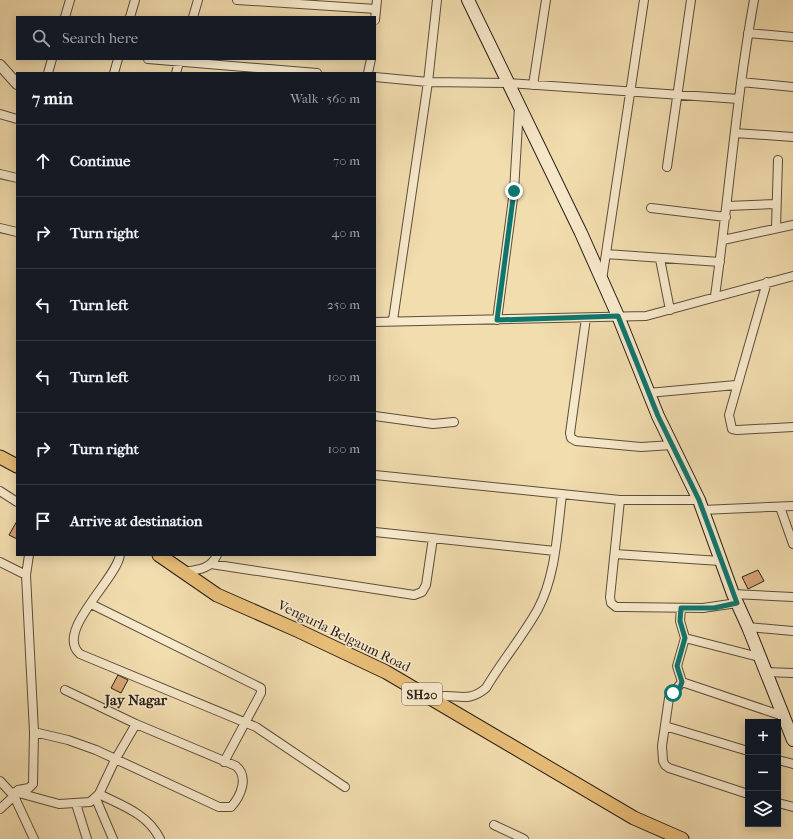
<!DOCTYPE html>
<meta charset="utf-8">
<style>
body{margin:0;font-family:"IM FELL French Canon",serif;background:#242831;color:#f1f3f6}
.controls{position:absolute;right:12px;bottom:12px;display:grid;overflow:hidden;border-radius:0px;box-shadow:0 2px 10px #0003}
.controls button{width:36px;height:36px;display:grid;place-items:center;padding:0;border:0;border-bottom:1px solid #363941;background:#171b24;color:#f1f3f6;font:20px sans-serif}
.stop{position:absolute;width:12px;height:12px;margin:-9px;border:3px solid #0f766e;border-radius:50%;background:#fff}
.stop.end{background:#0f766e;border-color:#fff;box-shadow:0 1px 4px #0008}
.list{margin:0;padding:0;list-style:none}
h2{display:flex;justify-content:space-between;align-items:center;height:52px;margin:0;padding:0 16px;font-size:17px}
h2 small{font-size:13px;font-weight:400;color:#9ea1a6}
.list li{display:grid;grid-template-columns:26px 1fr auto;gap:12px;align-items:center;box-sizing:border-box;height:72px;padding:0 16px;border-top:1px solid #363941}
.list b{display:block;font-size:15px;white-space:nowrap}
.list em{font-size:13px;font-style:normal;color:#9ea1a6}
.icon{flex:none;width:22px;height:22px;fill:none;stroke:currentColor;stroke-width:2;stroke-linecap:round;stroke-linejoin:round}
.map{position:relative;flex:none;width:793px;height:839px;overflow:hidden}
.search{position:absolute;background:#171b24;box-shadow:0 2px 10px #0003;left:16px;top:16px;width:360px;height:44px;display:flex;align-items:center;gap:10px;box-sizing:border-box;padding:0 14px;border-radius:0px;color:#9ea1a6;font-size:15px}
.panel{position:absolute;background:#171b24;box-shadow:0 2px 10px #0003;left:16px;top:72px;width:360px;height:484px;border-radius:0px}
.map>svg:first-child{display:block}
.building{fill:#daa87a;stroke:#281f16}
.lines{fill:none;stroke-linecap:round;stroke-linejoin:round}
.minor-casing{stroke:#5a4e3c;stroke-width:10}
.tertiary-casing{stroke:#5a4e3c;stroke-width:12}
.secondary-casing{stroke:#281f16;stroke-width:14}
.primary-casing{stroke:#281f16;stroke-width:15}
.minor{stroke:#f7e9cb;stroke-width:8}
.tertiary{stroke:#f7e9cb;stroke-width:10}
.secondary{stroke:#f7e9cb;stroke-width:12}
.primary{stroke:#e9be78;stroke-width:13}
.route{stroke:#0f766e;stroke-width:5}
.labels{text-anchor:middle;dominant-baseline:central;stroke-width:3;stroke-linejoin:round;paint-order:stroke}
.shield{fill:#f7e9cb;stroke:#665c4c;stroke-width:1}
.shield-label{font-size:13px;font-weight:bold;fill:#281f16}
.street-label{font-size:14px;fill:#281f16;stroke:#f7e9cb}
.neighbourhood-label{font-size:15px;font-weight:bold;fill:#281f16;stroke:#f7e9cb}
</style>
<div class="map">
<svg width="793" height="839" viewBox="0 0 793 839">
<rect width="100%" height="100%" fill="#f2ddaf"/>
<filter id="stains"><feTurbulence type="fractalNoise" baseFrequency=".005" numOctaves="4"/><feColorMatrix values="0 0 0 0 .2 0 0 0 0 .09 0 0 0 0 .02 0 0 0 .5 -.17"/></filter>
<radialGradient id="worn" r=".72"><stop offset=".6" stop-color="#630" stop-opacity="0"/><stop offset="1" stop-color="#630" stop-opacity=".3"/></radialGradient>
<path class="building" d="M 17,521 L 17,539 L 9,535 Z
M 758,570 L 764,581 L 748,589 L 742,577 Z
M 118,675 L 128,680 L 121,693 L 111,688 Z"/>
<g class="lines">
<g class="minor-casing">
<path id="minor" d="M 237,0 L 376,9
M 65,17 L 70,0
M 130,17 L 135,0
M 193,17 L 198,0
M 375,20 L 377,0
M 748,33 L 793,37
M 148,59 L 317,73
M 48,73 L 52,59
M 114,73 L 118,59
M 176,73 L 180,59
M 368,73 L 371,59
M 375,77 L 428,82 L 507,83 L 739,99
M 741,82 L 793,87
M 533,85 L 546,0
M 0,114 L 17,119
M 735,133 L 793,137
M 667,167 L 691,0
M 0,174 L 17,178
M 728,206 L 776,204
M 651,208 L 726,217
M 0,228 L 17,232
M 776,228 L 778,160
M 723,240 L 793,225
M 606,254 L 720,262
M 660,259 L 670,310
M 602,280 L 644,0
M 767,282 L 729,415 L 732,429 L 737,430 L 793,427
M 715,296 C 729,197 736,98 754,0
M 586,318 L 570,433 L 571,438 L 576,441 L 641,447 L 672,445
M 393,320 L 428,82 L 437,0
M 497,320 L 514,191 L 519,107
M 375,322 L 646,316 L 793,276
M 648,393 L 736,385
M 375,416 L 433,424 L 454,422
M 375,475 L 620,500 L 699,500
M 0,491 L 17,502
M 620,500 L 610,597 L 611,603 L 616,607 L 623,607 L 703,608 L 737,603
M 780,507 L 793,544
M 702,510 L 793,506
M 375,532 L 555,551
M 615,554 L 720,561
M 29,555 L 26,575 L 34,732 L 68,740 L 96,750 L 219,807 L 231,807 C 241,796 249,777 236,766 L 136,724 L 65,690
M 120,555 C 116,580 54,632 80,654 L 256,727 L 345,787
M 0,562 L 26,575
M 211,564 L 414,595 L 422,592 L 426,585 L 433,538
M 182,572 C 197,570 210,570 217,555
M 733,594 L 793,597
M 91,604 L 261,688 L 261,693 L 224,762
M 681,608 L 680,621 L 685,638 L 677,666 L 682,682 L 669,698 L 662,746 L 663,761 L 665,765 L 669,768 L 748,794
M 748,627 L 793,631
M 685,638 L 759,657
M 765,672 L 793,673
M 682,682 L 783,716
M 432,699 C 454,690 465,706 486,688 C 502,661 523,636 538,609 C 556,575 557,533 562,495
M 665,726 L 748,751
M 778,760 L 793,764
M 0,781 L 14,796 L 0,809
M 15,792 L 59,804 L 90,802 L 99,794 L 115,760 L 136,724
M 99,794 C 123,806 148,814 160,839
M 96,799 L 113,839
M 778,803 L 793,807
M 76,804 L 87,839
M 494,825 L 524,839
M 34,839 L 14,796 L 18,790 L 29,788 L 33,784 L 34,732"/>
</g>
<g class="tertiary-casing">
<path id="tertiary" d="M 0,65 L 17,84"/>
</g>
<g class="secondary-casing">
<path id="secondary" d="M 468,0 L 581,233 L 618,316 L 658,416 L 699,500 L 733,594 L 748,627 L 793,740"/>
</g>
<g class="primary-casing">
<path id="primary" d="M 0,457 L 17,466
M 159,555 L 217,595 L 299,631 L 386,672 L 634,818 L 682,839"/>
</g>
<use href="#minor" class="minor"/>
<use href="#tertiary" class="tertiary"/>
<use href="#secondary" class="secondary"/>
<use href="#primary" class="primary"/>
</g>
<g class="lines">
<path class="route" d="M 514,191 L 497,320 L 618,316 L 658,416 L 699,500 L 737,603 L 714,608 L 681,608 L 680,621 L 685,638 L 677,666 L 682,682 L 680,687 L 673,693"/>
</g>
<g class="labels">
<rect class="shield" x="402" y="683" width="40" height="22" rx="3"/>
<g class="shield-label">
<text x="422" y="694">SH20</text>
</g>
<g class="street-label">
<text transform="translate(344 636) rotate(26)">Vengurla Belgaum Road</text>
</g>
<g class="neighbourhood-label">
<text x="136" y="700">Jay Nagar</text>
</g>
</g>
<rect width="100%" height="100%" filter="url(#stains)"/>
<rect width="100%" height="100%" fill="url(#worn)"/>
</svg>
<div class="controls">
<button>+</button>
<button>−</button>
<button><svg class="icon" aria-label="layers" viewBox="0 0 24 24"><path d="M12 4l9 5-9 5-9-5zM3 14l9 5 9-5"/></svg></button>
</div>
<div class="stop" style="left:673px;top:693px"></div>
<div class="stop end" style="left:514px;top:191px"></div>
<div class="search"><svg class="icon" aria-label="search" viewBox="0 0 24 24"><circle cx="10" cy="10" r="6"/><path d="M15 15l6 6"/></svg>Search here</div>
<section class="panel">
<h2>7 min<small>Walk · 560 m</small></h2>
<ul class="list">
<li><svg class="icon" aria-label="ahead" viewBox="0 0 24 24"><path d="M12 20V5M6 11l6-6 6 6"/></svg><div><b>Continue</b></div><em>70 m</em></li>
<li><svg class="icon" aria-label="right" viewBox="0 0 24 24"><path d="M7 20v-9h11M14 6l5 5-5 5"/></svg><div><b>Turn right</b></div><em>40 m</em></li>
<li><svg class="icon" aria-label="left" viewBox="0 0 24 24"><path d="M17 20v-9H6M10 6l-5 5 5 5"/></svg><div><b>Turn left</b></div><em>250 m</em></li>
<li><svg class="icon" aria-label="left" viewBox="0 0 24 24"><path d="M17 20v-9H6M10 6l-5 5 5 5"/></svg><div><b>Turn left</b></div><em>100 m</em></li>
<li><svg class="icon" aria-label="right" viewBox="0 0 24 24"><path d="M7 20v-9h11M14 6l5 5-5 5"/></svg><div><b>Turn right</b></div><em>100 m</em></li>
<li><svg class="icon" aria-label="arrive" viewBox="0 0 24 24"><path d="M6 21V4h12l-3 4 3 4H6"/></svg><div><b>Arrive at destination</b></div></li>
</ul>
</section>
</div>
